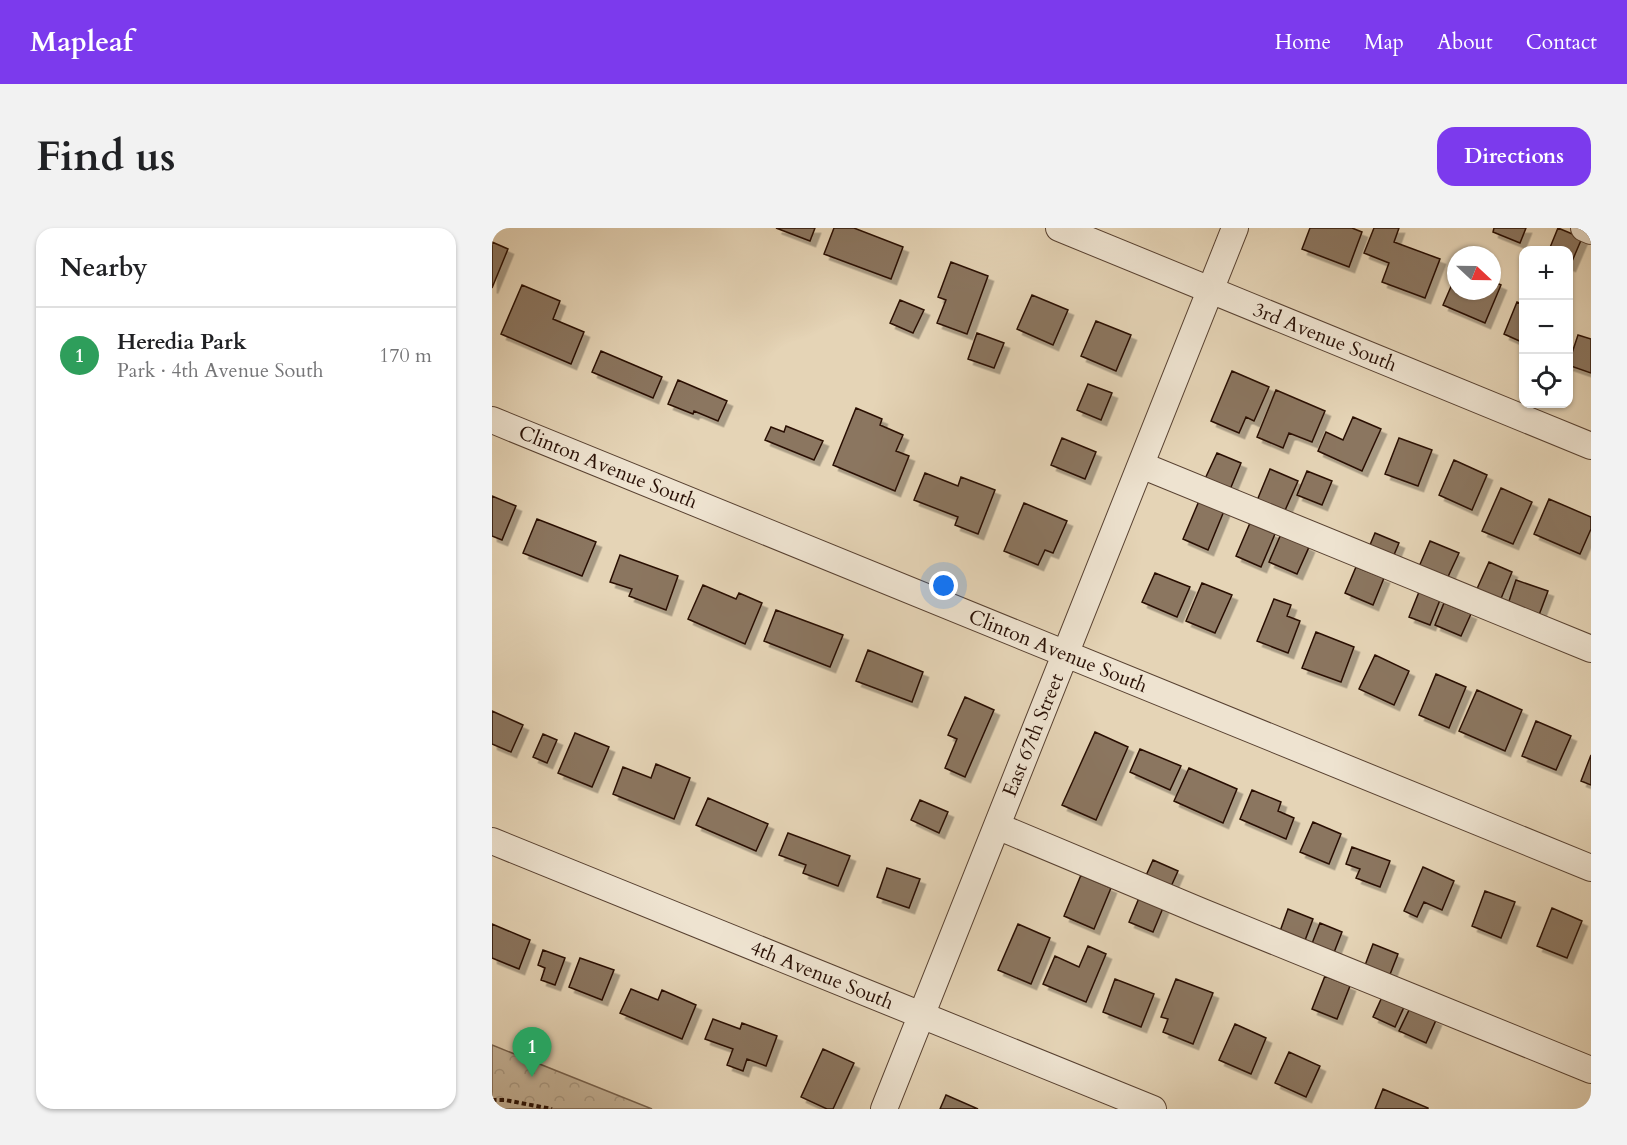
<!DOCTYPE html>
<meta charset="utf-8">
<style>
body{margin:0;font-family:Cardo,serif;background:#f2f2f2;color:#202124}
.controls{position:absolute;right:18px;top:18px;display:grid;overflow:hidden;border-radius:12px;box-shadow:0 2px 4px #0004}
.controls button{width:54px;height:54px;display:grid;place-items:center;padding:0;border:0;border-bottom:2px solid #e0e0e0;background:#fff;color:#202124;font:30px sans-serif}
.compass{position:absolute;left:955px;top:18px;width:54px;height:54px;border-radius:50%;background:#fff;box-shadow:0 2px 4px #0004;rotate:112deg}
.you{position:absolute;left:452px;top:358px;width:21px;height:21px;margin:-15px;border:4px solid #fff;border-radius:50%;background:#1a73e8;box-shadow:0 0 0 9px #1a73e833}
.badge{display:grid;place-items:center;width:39px;height:39px;border-radius:50%;background:#7c3aed;color:#fff;font-size:20px;font-weight:700}
.pin{position:absolute;translate:-50% -50px;filter:drop-shadow(0 2px 3px #0008)}
.pin::after{content:'';position:absolute;top:32px;width:21px;height:18px;background:inherit;clip-path:polygon(0 0,100% 0,50% 100%)}
.list{margin:0;padding:0;list-style:none}
h2{display:flex;justify-content:space-between;align-items:center;height:78px;margin:0;padding:0 24px;font-size:26px}
h2 small{font-size:20px;font-weight:400;color:#757577}
.list li{display:grid;grid-template-columns:39px 1fr auto;gap:18px;align-items:center;box-sizing:border-box;height:96px;padding:0 24px;border-top:2px solid #e0e0e0}
.list b{display:block;font-size:22px;white-space:nowrap}
.list p{margin:0;font-size:20px;white-space:nowrap;color:#757577}
.list em{font-size:20px;font-style:normal;color:#757577}
.icon{flex:none;width:33px;height:33px;fill:none;stroke:currentColor;stroke-width:2;stroke-linecap:round;stroke-linejoin:round}
.map{position:relative;flex:none;width:1099px;height:881px;overflow:hidden;border-radius:18px}
header{display:flex;align-items:center;gap:36px;box-sizing:border-box;height:84px;padding:0 30px;background:#7c3aed;color:#fff}
header strong{font-size:28px}
nav{display:flex;gap:33px;margin-inline-start:auto;font-size:21px}
.intro{display:flex;align-items:center;justify-content:space-between;box-sizing:border-box;height:144px;padding:0 36px}
h1{margin:0;font-size:42px}
.button{padding:15px 27px;border-radius:18px;background:#7c3aed;color:#fff;font-size:21px;font-weight:700}
main{display:flex;gap:36px;padding:0 36px}
aside{flex:1;background:#fff;border-radius:18px;box-shadow:0 2px 4px #0004}
.map>svg:first-child{display:block}
.park{fill:url(#park-crowns);stroke:#77624e;stroke-width:1.5}
.building{fill:#8b7661;stroke:#291005;stroke-width:1.5;filter:url(#shadow)}
.lines{fill:none;stroke-linecap:round;stroke-linejoin:round}
.minor-casing{stroke:#584131;stroke-width:28}
.path{stroke:#291005;stroke-width:4;stroke-dasharray:4.5 3;stroke-linecap:butt}
.minor{stroke:#eee3d0;stroke-width:26}
.labels{text-anchor:middle;dominant-baseline:central;stroke-width:4.5;stroke-linejoin:round;paint-order:stroke}
.street-label{font-size:20px;fill:#291005;stroke:#eee3d0}
</style>
<header>
<strong>Mapleaf</strong>
<nav><a>Home</a><a>Map</a><a>About</a><a>Contact</a></nav>
</header>
<div class="intro"><h1>Find us</h1><a class="button">Directions</a></div>
<main>
<aside>
<h2>Nearby<small></small></h2>
<ul class="list">
<li><span class="badge" style="background:#2e9e5b">1</span><div><b>Heredia Park</b><p>Park · 4th Avenue South</p></div><em>170 m</em></li>
</ul>
</aside>
<div class="map">
<svg width="1099" height="881" viewBox="0 0 1099 881">
<defs>
<pattern id="park-crowns" width="20" height="18" patternUnits="userSpaceOnUse" patternTransform="scale(1.5)"><rect width="20" height="18" fill="#c5b398"/><path d="M2 6a3 3 0 1 1 6 0M12 15a3 3 0 1 1 6 0" fill="none" stroke="#a99982"/></pattern>
<filter id="shadow"><feDropShadow dx="5.5" dy="5.5" stdDeviation="0" flood-color="#0004"/></filter>
</defs>
<rect width="100%" height="100%" fill="#e5d4b6"/>
<filter id="stains"><feTurbulence type="fractalNoise" baseFrequency=".00333" numOctaves="4"/><feColorMatrix values="0 0 0 0 .2 0 0 0 0 .09 0 0 0 0 .02 0 0 0 .5 -.17"/></filter>
<radialGradient id="worn" r=".72"><stop offset=".6" stop-color="#630" stop-opacity="0"/><stop offset="1" stop-color="#630" stop-opacity=".3"/></radialGradient>
<path class="park" d="M 0,817 L 160,881 L 0,881 Z"/>
<path class="building" d="M 284,0 L 323,0 L 318,13 Z
M 342,0 L 362,0 L 411,19 L 399,51 L 332,26 Z
M 818,0 L 860,0 L 870,4 L 857,39 L 810,21 Z
M 882,0 L 907,0 L 902,14 L 948,31 L 933,70 L 890,54 L 897,35 L 872,25 Z
M 1002,0 L 1034,0 L 1028,15 L 1001,4 Z
M 1066,0 L 1090,10 L 1078,38 L 1076,37 L 1076,22 L 1057,22 Z
M 0,14 L 16,21 L 0,60 Z
M 459,34 L 496,48 L 475,106 L 445,95 L 454,72 L 446,69 Z
M 964,47 L 964,63 L 1000,63 L 1000,53 L 1009,57 L 993,95 L 951,77 Z
M 30,57 L 68,73 L 61,91 L 92,104 L 79,136 L 9,106 Z
M 540,67 L 576,82 L 561,117 L 525,101 Z
M 408,72 L 432,82 L 421,105 L 398,95 Z
M 1025,74 L 1032,77 L 1032,115 L 1012,106 Z
M 604,93 L 639,107 L 624,143 L 589,128 Z
M 485,105 L 512,115 L 502,140 L 476,131 Z
M 1086,107 L 1099,111 L 1099,145 L 1076,137 Z
M 109,123 L 170,149 L 161,170 L 100,144 Z
M 740,143 L 777,159 L 762,193 L 754,189 L 747,205 L 719,193 Z
M 186,152 L 235,173 L 226,193 L 202,183 L 201,186 L 176,176 Z
M 596,156 L 620,165 L 609,192 L 585,182 Z
M 784,162 L 833,183 L 820,214 L 797,205 L 791,220 L 765,209 Z
M 364,180 L 390,191 L 388,197 L 411,207 L 404,223 L 417,228 L 403,263 L 341,237 Z
M 861,189 L 889,201 L 870,243 L 826,223 L 834,204 L 851,212 Z
M 294,198 L 331,213 L 322,232 L 273,212 L 279,199 L 292,204 Z
M 570,210 L 604,224 L 593,251 L 559,237 Z
M 907,210 L 940,222 L 926,258 L 893,246 Z
M 725,225 L 749,235 L 737,264 L 712,253 Z
M 962,232 L 995,247 L 980,282 L 947,267 Z
M 778,241 L 806,253 L 791,287 L 764,275 Z
M 815,243 L 840,253 L 830,277 L 805,267 Z
M 433,245 L 466,258 L 469,249 L 503,262 L 486,306 L 463,297 L 466,289 L 422,272 Z
M 1009,260 L 1040,274 L 1021,316 L 990,303 Z
M 0,268 L 24,278 L 10,312 L 0,308 Z
M 1057,271 L 1099,289 L 1099,301 L 1088,326 L 1042,306 Z
M 707,273 L 732,283 L 716,322 L 691,311 Z
M 532,275 L 575,293 L 561,325 L 553,322 L 546,337 L 512,323 Z
M 45,291 L 104,314 L 90,348 L 31,325 Z
M 758,295 L 783,306 L 769,339 L 744,328 Z
M 883,305 L 907,315 L 899,334 L 875,324 Z
M 789,306 L 817,319 L 805,346 L 777,334 Z
M 938,313 L 967,325 L 954,353 L 926,341 Z
M 128,327 L 186,348 L 174,382 L 137,368 L 140,361 L 118,354 Z
M 997,334 L 1020,344 L 1008,373 L 984,363 Z
M 864,339 L 892,350 L 881,377 L 853,365 Z
M 663,345 L 698,359 L 685,389 L 650,374 Z
M 1024,352 L 1056,363 L 1047,387 L 1016,376 Z
M 710,355 L 740,367 L 723,405 L 694,393 Z
M 211,357 L 244,371 L 247,365 L 270,375 L 253,416 L 196,391 Z
M 927,364 L 948,372 L 938,397 L 917,389 Z
M 782,371 L 799,377 L 795,388 L 808,393 L 796,425 L 765,413 Z
M 952,375 L 979,386 L 969,408 L 943,397 Z
M 284,382 L 351,407 L 338,439 L 272,413 Z
M 824,404 L 862,419 L 849,454 L 810,440 Z
M 376,422 L 431,444 L 420,474 L 364,453 Z
M 883,427 L 917,443 L 902,477 L 867,461 Z
M 944,446 L 974,459 L 957,500 L 927,487 Z
M 985,462 L 1030,482 L 1013,523 L 967,503 Z
M 473,469 L 502,482 L 473,549 L 453,540 L 465,511 L 456,507 Z
M 0,483 L 31,497 L 19,524 L 0,516 Z
M 1044,493 L 1079,508 L 1064,542 L 1030,528 Z
M 603,504 L 636,519 L 604,592 L 570,577 Z
M 83,505 L 117,519 L 100,559 L 66,545 Z
M 51,506 L 65,512 L 55,535 L 41,529 Z
M 648,521 L 689,538 L 678,562 L 638,544 Z
M 1099,527 L 1099,557 L 1089,553 Z
M 164,536 L 198,550 L 182,591 L 121,566 L 131,539 L 159,550 Z
M 697,540 L 745,561 L 731,595 L 682,573 Z
M 760,562 L 789,574 L 786,583 L 802,590 L 794,611 L 748,591 Z
M 216,570 L 276,596 L 264,623 L 204,597 Z
M 428,572 L 456,584 L 447,605 L 419,592 Z
M 821,594 L 849,606 L 837,636 L 808,624 Z
M 296,605 L 358,628 L 346,658 L 311,645 L 314,637 L 287,627 Z
M 860,619 L 898,633 L 888,659 L 864,650 L 868,641 L 854,636 Z
M 661,632 L 686,643 L 677,663 L 652,652 Z
M 931,639 L 962,653 L 950,682 L 932,674 L 925,689 L 912,683 Z
M 395,640 L 428,651 L 417,680 L 385,669 Z
M 589,647 L 619,660 L 602,701 L 572,688 Z
M 993,663 L 1023,674 L 1009,710 L 980,698 Z
M 647,670 L 671,680 L 661,704 L 637,694 Z
M 1060,680 L 1090,693 L 1075,730 L 1045,718 Z
M 796,681 L 821,691 L 812,715 L 787,706 Z
M 828,695 L 850,704 L 841,727 L 819,718 Z
M 0,696 L 38,712 L 27,741 L 0,730 Z
M 526,696 L 558,710 L 539,756 L 506,742 Z
M 881,716 L 906,726 L 897,749 L 872,740 Z
M 596,718 L 614,726 L 594,774 L 551,756 L 563,728 L 587,739 Z
M 51,722 L 73,730 L 63,757 L 49,752 L 53,740 L 46,737 Z
M 88,730 L 122,742 L 110,772 L 77,759 Z
M 833,748 L 858,758 L 845,791 L 820,781 Z
M 623,751 L 662,766 L 649,799 L 611,784 Z
M 684,751 L 721,765 L 701,816 L 671,804 L 676,791 L 669,789 Z
M 139,761 L 166,772 L 170,762 L 204,777 L 190,811 L 128,785 Z
M 890,769 L 912,779 L 903,799 L 881,789 Z
M 918,780 L 944,792 L 934,815 L 907,803 Z
M 221,791 L 248,801 L 250,795 L 285,808 L 274,838 L 255,831 L 251,843 L 235,837 L 241,821 L 213,811 Z
M 743,796 L 774,810 L 759,846 L 727,832 Z
M 331,821 L 362,835 L 341,881 L 335,881 L 309,869 Z
M 797,824 L 828,838 L 814,869 L 783,855 Z
M 891,861 L 936,880 L 936,881 L 883,881 Z
M 454,867 L 486,881 L 448,881 Z"/>
<g class="lines">
<g class="minor-casing">
<path id="minor" d="M 567,0 L 1099,218
M 1092,0 L 1099,3
M 0,192 L 1099,640
M 649,237 L 1099,421
M 505,598 L 708,683 L 1099,842
M 0,613 L 661,881
M 392,881 L 743,0"/>
</g>
<path class="path" d="M 0,872 L 13,872 L 60,881"/>
<use href="#minor" class="minor"/>
</g>
<g class="labels">
<g class="street-label">
<text transform="translate(833 109) rotate(22)">3rd Avenue South</text>
<text transform="translate(116 239) rotate(22)">Clinton Avenue South</text>
<text transform="translate(566 423) rotate(22)">Clinton Avenue South</text>
<text transform="translate(541 507) rotate(-68)">East 67th Street</text>
<text transform="translate(330 747) rotate(22)">4th Avenue South</text>
</g>
</g>
<rect width="100%" height="100%" filter="url(#stains)"/>
<rect width="100%" height="100%" fill="url(#worn)"/>
</svg>
<div class="controls">
<button>+</button>
<button>−</button>
<button><svg class="icon" aria-label="locate" viewBox="0 0 24 24"><circle cx="12" cy="12" r="6"/><path d="M12 2v4M12 18v4M2 12h4M18 12h4"/></svg></button>
</div>
<svg class="compass" viewBox="-18 -18 36 36"><path d="M0-13l5 13h-10z" fill="#e53935"/><path d="M0 13l5-13h-10z" fill="#757577"/></svg>
<div class="you"></div>
<div class="pin badge" style="left:40px;top:849px;background:#2e9e5b">1</div>
</div>
</main>
